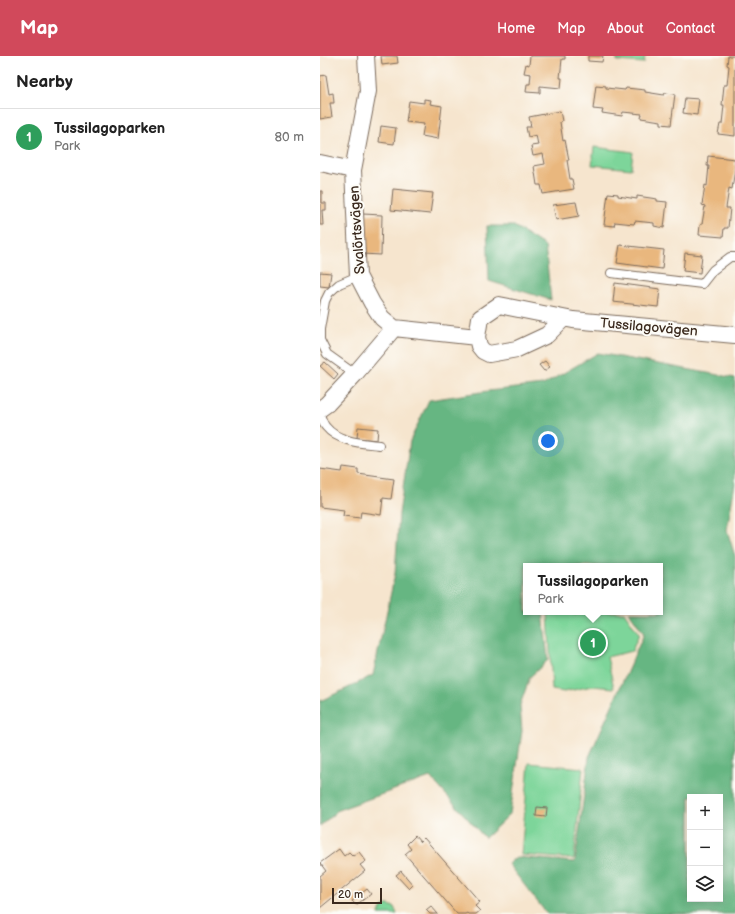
<!DOCTYPE html>
<meta charset="utf-8">
<style>
body{margin:0;font-family:"Balsamiq Sans",sans-serif;background:#f6f6f6;color:#222}
.controls{position:absolute;right:12px;bottom:12px;display:grid;overflow:hidden;border-radius:0px;box-shadow:0 2px 10px #0003}
.controls button{width:36px;height:36px;display:grid;place-items:center;padding:0;border:0;border-bottom:1px solid #e0e0e0;background:#fff;color:#222;font:20px sans-serif}
.scale{position:absolute;left:12px;bottom:10px;width:50px;box-sizing:border-box;padding-left:4px;border:2px solid #3b2a1e;border-top:0;font-size:11px;line-height:14px;white-space:nowrap;color:#3b2a1e;-webkit-text-stroke:3px #fdfcf7;paint-order:stroke}
.you{position:absolute;left:228px;top:385px;width:14px;height:14px;margin:-10px;border:3px solid #fff;border-radius:50%;background:#1a73e8;box-shadow:0 0 0 6px #1a73e833}
.badge{display:grid;place-items:center;width:26px;height:26px;border-radius:50%;background:#d1495b;color:#fff;font-size:13px;font-weight:700}
.pin{position:absolute;translate:-50% -50%;border:2px solid #fff;box-shadow:0 1px 4px #0006}
.popup{position:absolute;left:203px;top:507px;width:140px;height:52px;box-sizing:border-box;display:grid;place-content:center;border-radius:0px;background:#fff;filter:drop-shadow(0 1px 3px #0005);font-size:13px;white-space:nowrap;color:#767676}
.popup b{font-size:15px;color:#222}
.popup::after{content:'';position:absolute;left:50%;top:100%;margin-left:-8px;border:8px solid transparent;border-top-color:#fff}
.list{margin:0;padding:0;list-style:none}
h2{display:flex;justify-content:space-between;align-items:center;height:52px;margin:0;padding:0 16px;font-size:17px}
h2 small{font-size:13px;font-weight:400;color:#767676}
.list li{display:grid;grid-template-columns:26px 1fr auto;gap:12px;align-items:center;box-sizing:border-box;height:56px;padding:0 16px;border-top:1px solid #e0e0e0}
.list b{display:block;font-size:15px;white-space:nowrap}
.list p{margin:0;font-size:13px;white-space:nowrap;color:#767676}
.list em{font-size:13px;font-style:normal;color:#767676}
.icon{flex:none;width:22px;height:22px;fill:none;stroke:currentColor;stroke-width:2;stroke-linecap:round;stroke-linejoin:round}
.map{position:relative;flex:none;width:415px;height:858px;overflow:hidden}
header{display:flex;align-items:center;gap:24px;box-sizing:border-box;height:56px;padding:0 20px;background:#d1495b;color:#fff}
header strong{font-size:19px}
nav{display:flex;gap:22px;margin-inline-start:auto;font-size:14px}
main{display:flex}
aside{flex:1;background:#fff}
.map>svg:first-child{display:block}
.green{fill:#7dd59a;stroke:#5c805c}
.forest{fill:#66b682;stroke:#507050;fill-rule:evenodd}
.building{fill:#e9b77e}
.lines{fill:none;stroke-linecap:round;stroke-linejoin:round}
.service-casing{stroke:#7c6b5c;stroke-width:10}
.minor-casing{stroke:#7c6b5c;stroke-width:18}
.service{stroke:#fff;stroke-width:8}
.minor{stroke:#fff;stroke-width:16}
.labels{text-anchor:middle;dominant-baseline:central;stroke-width:4;stroke-linejoin:round;paint-order:stroke}
.street-label{font-size:14px;fill:#3b2a1e;stroke:#fdfcf7}
</style>
<header>
<strong>Map</strong>
<nav><a>Home</a><a>Map</a><a>About</a><a>Contact</a></nav>
</header>
<main>
<aside>
<h2>Nearby<small></small></h2>
<ul class="list">
<li><span class="badge" style="background:#2e9e5b">1</span><div><b>Tussilagoparken</b><p>Park</p></div><em>80 m</em></li>
</ul>
</aside>
<div class="map">
<svg width="415" height="858" viewBox="0 0 415 858">
<rect width="100%" height="100%" fill="#fdfcf7"/>
<filter id="ink" filterUnits="userSpaceOnUse"><feTurbulence type="fractalNoise" baseFrequency=".025" numOctaves="2"/><feDisplacementMap in="SourceGraphic" scale="8" xChannelSelector="R" yChannelSelector="G"/><feConvolveMatrix kernelMatrix="1 2 1 2 8 2 1 2 1" color-interpolation-filters="sRGB"/></filter>
<filter id="wash" filterUnits="userSpaceOnUse"><feTurbulence type="fractalNoise" baseFrequency=".012" numOctaves="4" result="noise"/><feDisplacementMap in="SourceGraphic" scale="16" xChannelSelector="R" yChannelSelector="G"/><feGaussianBlur stdDeviation="0.9" result="paint"/><feColorMatrix in="noise" values="0 0 0 0 0 0 0 0 0 0 0 0 0 0 0 0 0 1.4 0 .05"/><feComposite in="paint" operator="in"/></filter>
<g filter="url(#wash)">
<rect width="100%" height="100%" fill="#f6e5ce"/>
<path class="green" d="M 297,0 L 325,0 L 324,7 L 297,5 Z
M 274,91 L 313,96 L 311,113 L 272,109 Z
M 228,556 L 252,556 L 254,559 L 267,556 L 304,556 L 319,578 L 312,595 L 287,601 L 294,632 L 272,630 L 244,636 L 232,634 Z
M 209,707 L 263,712 L 254,803 L 201,799 Z
M 66,849 L 69,849 L 74,851 L 77,858 L 59,858 L 61,853 Z"/>
<path class="forest" d="M 167,170 L 194,170 L 225,190 L 231,244 L 169,225 Z
M 278,297 L 415,322 L 415,427 L 407,474 L 415,500 L 415,858 L 227,858 L 188,808 L 196,801 L 255,806 L 269,701 L 324,578 L 309,556 L 340,556 L 340,510 L 206,510 L 206,556 L 223,556 L 228,604 L 210,621 L 200,649 L 202,675 L 190,758 L 165,782 L 110,721 L 18,754 L 0,770 L 0,645 L 32,630 L 53,619 L 75,518 L 79,458 L 90,385 L 109,344 L 168,335 L 223,329 ZM 370,741 L 400,741 L 400,843 L 370,843 Z"/>
<g id="blocks">
<path class="building" d="M 61,0 L 77,0 L 78,7 L 62,9 Z
M 210,0 L 245,0 L 245,3 L 242,3 L 240,22 L 242,22 L 241,32 L 220,30 L 220,37 L 206,36 L 207,28 L 210,28 L 211,18 L 204,17 L 206,8 L 209,9 Z
M 268,0 L 283,0 L 282,6 L 268,5 Z
M 408,0 L 415,0 L 415,80 L 398,78 L 400,68 L 402,68 L 404,49 L 402,49 L 404,29 L 407,29 L 409,10 L 407,9 Z
M 6,19 L 9,38 L 13,37 L 14,47 L 10,47 L 12,61 L 0,63 L 0,20 Z
M 276,29 L 286,30 L 286,32 L 305,34 L 306,32 L 325,34 L 325,36 L 344,39 L 345,37 L 355,38 L 351,69 L 341,68 L 341,65 L 321,62 L 322,58 L 303,56 L 302,60 L 282,57 L 283,54 L 273,53 Z
M 365,42 L 379,43 L 377,59 L 363,57 Z
M 104,43 L 111,44 L 110,48 L 122,50 L 118,83 L 102,80 L 104,68 L 86,66 L 89,45 L 104,47 Z
M 240,55 L 242,65 L 240,66 L 243,85 L 245,84 L 249,104 L 247,104 L 250,123 L 252,123 L 254,133 L 223,138 L 221,129 L 217,129 L 214,110 L 225,108 L 223,98 L 213,100 L 211,90 L 218,89 L 216,79 L 208,81 L 206,71 L 211,71 L 209,61 Z
M 61,70 L 76,72 L 74,88 L 59,86 Z
M 388,100 L 415,103 L 415,113 L 412,133 L 409,132 L 406,152 L 410,152 L 408,172 L 404,172 L 403,181 L 379,179 L 380,169 L 382,168 L 385,150 L 382,149 L 385,129 L 387,130 L 389,110 L 387,110 Z
M 73,133 L 113,137 L 110,158 L 71,154 Z
M 0,135 L 2,135 L 2,147 L 6,147 L 6,154 L 2,154 L 3,169 L 0,169 Z
M 288,137 L 298,138 L 298,140 L 317,143 L 317,140 L 337,143 L 337,145 L 347,146 L 344,172 L 334,170 L 334,167 L 315,165 L 314,168 L 295,166 L 294,170 L 284,169 Z
M 256,146 L 259,160 L 236,164 L 233,149 Z
M 43,158 L 62,159 L 61,199 L 42,198 Z
M 300,189 L 344,194 L 342,213 L 297,207 Z
M 365,197 L 382,199 L 380,217 L 363,215 Z
M 0,216 L 11,217 L 9,231 L 0,230 Z
M 295,227 L 340,233 L 338,251 L 293,246 Z
M 225,305 L 230,311 L 224,315 L 219,309 Z
M 5,306 L 18,318 L 14,323 L 0,310 Z
M 38,371 L 58,373 L 57,384 L 37,382 Z
M 23,411 L 38,413 L 38,418 L 74,423 L 71,443 L 63,442 L 61,459 L 41,456 L 40,462 L 23,460 L 24,454 L 0,451 L 0,413 L 22,416 Z
M 217,751 L 227,752 L 226,761 L 216,760 Z
M 95,780 L 100,786 L 104,782 L 160,846 L 155,850 L 160,855 L 156,858 L 148,858 L 147,857 L 145,858 L 137,858 L 85,798 L 91,793 L 87,788 Z
M 19,793 L 24,800 L 29,796 L 33,800 L 39,796 L 46,805 L 40,809 L 45,815 L 0,852 L 0,820 L 6,815 L 0,807 Z
M 81,815 L 93,829 L 89,833 L 76,819 Z
M 47,833 L 51,838 L 36,849 L 32,845 Z
M 111,850 L 118,858 L 110,858 L 106,854 Z"/>
</g>
</g>
<g filter="url(#ink)">
<use href="#blocks" fill-opacity="0" stroke="#7c6b5c" stroke-width="1"/>
<g class="lines">
<g class="service-casing">
<path id="service" d="M 291,217 L 382,228 L 393,214 L 410,201 L 415,201
M 35,318 L 7,298 L 0,284 L 0,273 L 5,245 L 9,237 L 19,228 L 38,220
M 0,359 C 2,363 3,368 6,371 C 18,386 42,387 59,389"/>
</g>
<g class="minor-casing">
<path id="minor" d="M 46,0 L 48,35 L 33,114 L 38,220 L 52,247 L 62,262 L 74,272
M 0,107 L 33,114
M 243,263 L 227,279 L 197,293 L 169,298 L 163,295 L 159,290 L 157,281 L 160,262 L 179,249 L 253,264 L 415,279
M 74,272 L 157,281
M 0,353 L 7,348 L 35,318 L 74,272"/>
</g>
<use href="#service" class="service"/>
<use href="#minor" class="minor"/>
</g>
</g>
<g class="labels">
<g class="street-label">
<text transform="translate(37 174) rotate(-94)">Svalörtsvägen</text>
<text transform="translate(329 271) rotate(5)">Tussilagovägen</text>
</g>
</g>
</svg>
<div class="controls">
<button>+</button>
<button>−</button>
<button><svg class="icon" aria-label="layers" viewBox="0 0 24 24"><path d="M12 4l9 5-9 5-9-5zM3 14l9 5 9-5"/></svg></button>
</div>
<div class="scale">20 m</div>
<div class="you"></div>
<div class="pin badge" style="left:273px;top:587px;background:#2e9e5b">1</div>
<div class="popup"><b>Tussilagoparken</b>Park</div>
</div>
</main>
